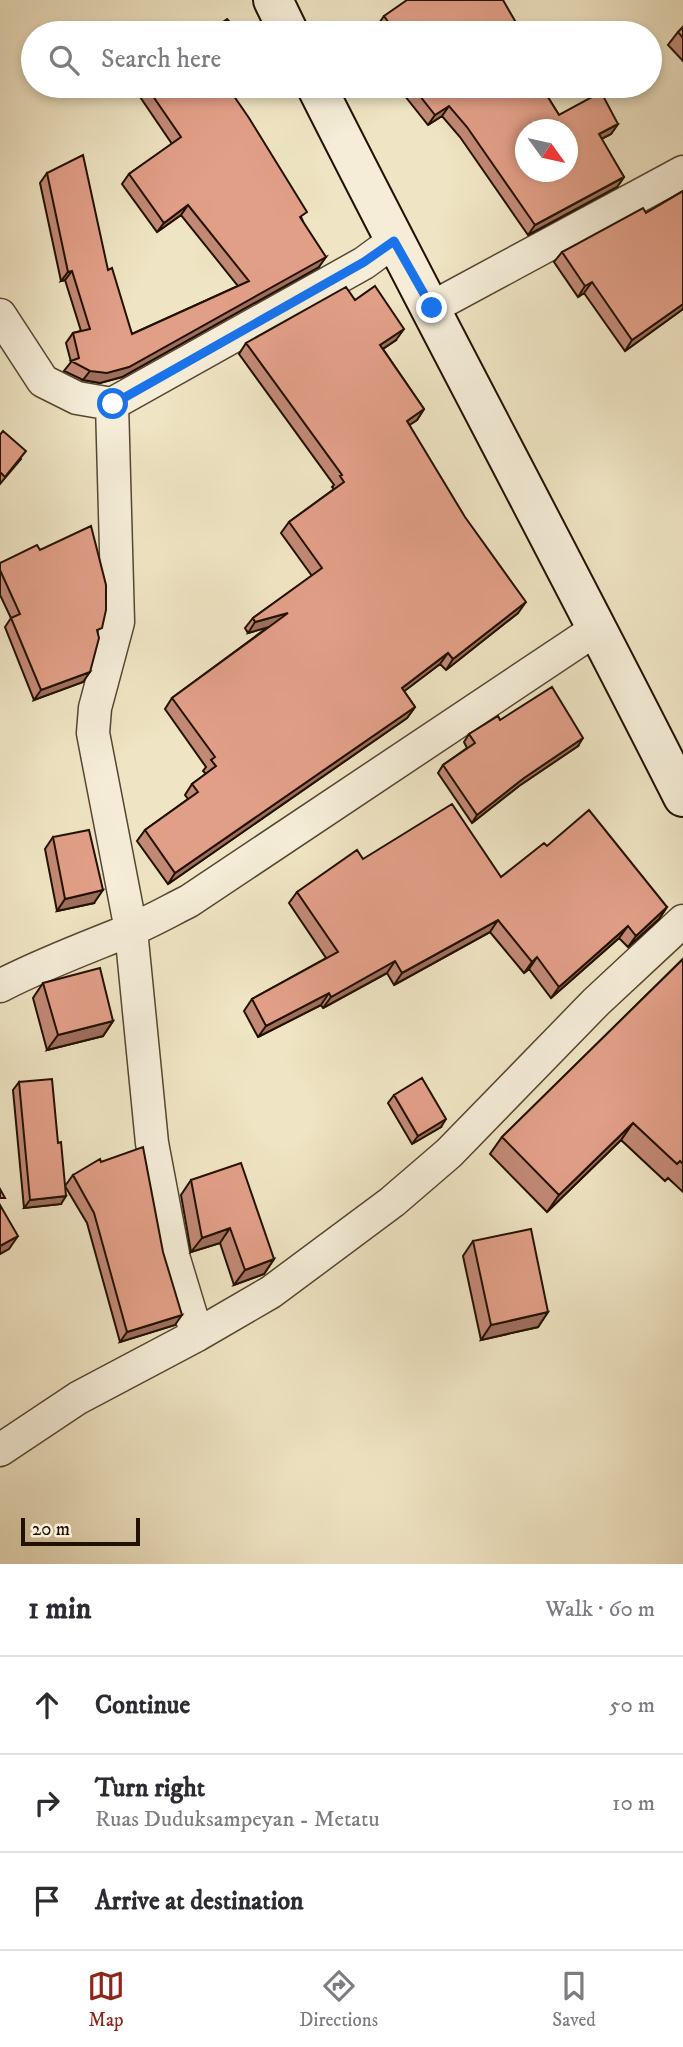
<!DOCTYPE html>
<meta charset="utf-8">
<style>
body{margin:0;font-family:"IM FELL DW Pica",serif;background:#f2f2f3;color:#2b2b33}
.compass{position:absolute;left:515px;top:119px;width:63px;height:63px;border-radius:50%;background:#fff;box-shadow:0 4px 10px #0003;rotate:123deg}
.scale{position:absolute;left:21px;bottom:18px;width:119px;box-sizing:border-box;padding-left:7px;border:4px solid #231100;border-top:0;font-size:19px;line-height:24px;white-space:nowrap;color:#231100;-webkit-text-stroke:5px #f5edd8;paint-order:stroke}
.stop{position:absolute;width:21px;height:21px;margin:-16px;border:5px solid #1a73e8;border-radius:50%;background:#fff}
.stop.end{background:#1a73e8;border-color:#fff;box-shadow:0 2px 7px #0008}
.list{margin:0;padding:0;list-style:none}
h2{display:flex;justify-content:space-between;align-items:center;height:91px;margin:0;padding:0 28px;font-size:30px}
h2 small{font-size:23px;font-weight:400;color:#7c7c81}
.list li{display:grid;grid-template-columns:46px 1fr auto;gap:21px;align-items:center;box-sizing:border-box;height:98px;padding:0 28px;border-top:2px solid #e1e1e2}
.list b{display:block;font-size:26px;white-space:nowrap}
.list p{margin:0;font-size:23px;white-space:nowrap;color:#7c7c81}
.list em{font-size:23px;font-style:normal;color:#7c7c81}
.icon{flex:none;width:38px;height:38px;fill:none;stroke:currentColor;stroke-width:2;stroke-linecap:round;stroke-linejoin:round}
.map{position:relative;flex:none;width:683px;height:1564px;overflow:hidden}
.search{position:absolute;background:#fff;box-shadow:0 4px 10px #0003;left:21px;right:21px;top:21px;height:77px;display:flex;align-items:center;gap:18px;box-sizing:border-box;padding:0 24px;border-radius:38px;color:#7c7c81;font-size:26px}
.sheet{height:385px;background:#fff}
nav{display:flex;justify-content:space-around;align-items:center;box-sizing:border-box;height:98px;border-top:2px solid #e1e1e2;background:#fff;font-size:19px;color:#7c7c81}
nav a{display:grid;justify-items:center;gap:4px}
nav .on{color:#8f2418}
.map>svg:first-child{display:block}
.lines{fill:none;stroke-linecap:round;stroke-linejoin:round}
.minor-casing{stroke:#564631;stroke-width:35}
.secondary-casing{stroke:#231100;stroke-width:42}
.minor{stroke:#f5edd8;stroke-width:32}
.secondary{stroke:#f5edd8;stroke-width:38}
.wall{fill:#c28975;stroke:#231100;stroke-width:2}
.shaded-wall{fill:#9e6f5f;stroke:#231100;stroke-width:2}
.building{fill:#e29f88;stroke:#231100;stroke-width:2;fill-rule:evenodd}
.route{stroke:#1a73e8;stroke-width:9}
</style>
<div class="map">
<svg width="683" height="1564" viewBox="0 0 683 1564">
<rect width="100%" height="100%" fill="#efe4c3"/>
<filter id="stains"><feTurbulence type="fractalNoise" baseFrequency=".00286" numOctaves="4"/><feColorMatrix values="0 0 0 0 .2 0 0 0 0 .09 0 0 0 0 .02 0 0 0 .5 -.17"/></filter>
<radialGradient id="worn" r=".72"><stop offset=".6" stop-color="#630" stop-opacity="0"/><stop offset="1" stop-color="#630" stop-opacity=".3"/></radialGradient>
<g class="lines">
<g class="minor-casing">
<path id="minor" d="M 394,241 L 364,263 L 112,404 L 118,622 L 95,708 L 93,733 L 131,930 L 152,1143 L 174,1259 L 197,1335 L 271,1292 L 392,1202 L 449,1153 L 596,1002 L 683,921
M 431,308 L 683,172
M 0,315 L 43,381 L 77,398 L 112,404
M 0,986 C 42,964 86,948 130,930 C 150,922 169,911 189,901 L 598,628
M 0,1450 L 78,1398 L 197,1335"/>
</g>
<g class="secondary-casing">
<path id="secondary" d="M 273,0 L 289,33
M 316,86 C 436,324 563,559 683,797"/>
</g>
<use href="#minor" class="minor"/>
<use href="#secondary" class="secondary"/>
</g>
<path class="wall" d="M 384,16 L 522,33 L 382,33 L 377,26 Z
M 683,27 L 683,61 L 668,45 L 678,32 Z
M 139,86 L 227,86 L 302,219 L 319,267 L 122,377 L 100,383 L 83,380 L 64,371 L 71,362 L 66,343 L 73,333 L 81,331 L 65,280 L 61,281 L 40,183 L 47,173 L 108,270 L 132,334 L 238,286 L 181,215 L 157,232 L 122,184 L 129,174 L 172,144 L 136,91 Z
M 397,86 L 541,86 L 559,115 L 618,124 L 611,134 L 601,139 L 624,177 L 617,187 L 528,235 L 460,137 L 442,116 L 428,125 Z
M 683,191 L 683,309 L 625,351 L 584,293 L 578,297 L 554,262 L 562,252 L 646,213 Z
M 355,300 L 396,340 L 383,349 L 424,409 L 417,420 L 409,425 L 518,613 L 446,670 L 440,664 L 404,691 L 415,707 L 407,718 L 168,884 L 137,841 L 145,830 L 188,799 L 185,795 L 192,784 L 206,774 L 203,771 L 206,767 L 165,709 L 172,698 L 268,627 L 248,633 L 245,628 L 253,618 L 312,576 L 281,533 L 289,522 L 334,489 L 332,487 L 334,485 L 239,354 L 246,343 Z
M 0,435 L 21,459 L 0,484 Z
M 40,550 L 98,634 L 83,682 L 34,700 L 5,627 L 11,618 L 0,595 L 0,563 Z
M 500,720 L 578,746 L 519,786 L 472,823 L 438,773 L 443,765 L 467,748 L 464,742 L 469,734 Z
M 53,837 L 94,903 L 57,911 L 45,849 Z
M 547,846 L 667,907 L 659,919 L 628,947 L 619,938 L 551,998 L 529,969 L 524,973 L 490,932 L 394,985 L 387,973 L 323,1008 L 321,1005 L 258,1037 L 244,1011 L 252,999 L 326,958 L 289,903 L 297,892 L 363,859 L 501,877 Z
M 683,959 L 683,1192 L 668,1178 L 665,1181 L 621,1140 L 547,1212 L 490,1154 L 502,1137 Z
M 43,983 L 113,1021 L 103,1036 L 47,1050 L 33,998 Z
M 19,1082 L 61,1204 L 24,1208 L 13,1090 Z
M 394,1095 L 441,1127 L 412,1144 L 388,1103 Z
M 73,1175 L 175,1325 L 120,1342 L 87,1223 L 65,1186 Z
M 191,1180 L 274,1259 L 264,1274 L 234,1285 L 220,1243 L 191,1252 L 181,1195 Z
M 473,1241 L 548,1312 L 538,1327 L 481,1340 L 463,1256 Z"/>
<path class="shaded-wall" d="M 449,106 L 442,116 L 428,125 L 435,115 Z
M 618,124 L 611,134 L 592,144 L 599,134 Z
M 624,177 L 617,187 L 528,235 L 535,225 Z
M 188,205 L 181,215 L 157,232 L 164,223 Z
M 326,257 L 319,267 L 122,377 L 100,383 L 83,380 L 90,371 Z
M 72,271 L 65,280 L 61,281 L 68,272 Z
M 592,282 L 584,293 L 578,297 L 585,286 Z
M 683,304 L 683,309 L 625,351 L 632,340 Z
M 404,329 L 396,340 L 372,356 L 380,345 Z
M 424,409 L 417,420 L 399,432 L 407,421 Z
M 526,602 L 518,613 L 446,670 L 453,659 Z
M 288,613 L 280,624 L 248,633 L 255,622 Z
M 448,653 L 440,664 L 394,699 L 402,688 Z
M 90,672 L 83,682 L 34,700 L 41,690 Z
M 415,707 L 407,718 L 168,884 L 175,873 Z
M 583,738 L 578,746 L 519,786 L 472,823 L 477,815 L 524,778 Z
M 103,890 L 94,903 L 57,911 L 65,899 Z
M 667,907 L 659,919 L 628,947 L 636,936 Z
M 498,920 L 490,932 L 394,985 L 402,973 Z
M 628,926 L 619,938 L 551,998 L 559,987 Z
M 537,957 L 529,969 L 524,973 L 532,962 Z
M 395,961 L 387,973 L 323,1008 L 331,997 Z
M 329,993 L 321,1005 L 258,1037 L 266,1026 Z
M 113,1021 L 103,1036 L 47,1050 L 58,1035 Z
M 446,1119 L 441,1127 L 412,1144 L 418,1136 Z
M 633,1123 L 621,1140 L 547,1212 L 559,1195 Z
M 66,1196 L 61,1204 L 24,1208 L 30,1200 Z
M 230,1228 L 220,1243 L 191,1252 L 202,1238 Z
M 18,1236 L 9,1249 L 0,1254 L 0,1246 Z
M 274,1259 L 264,1274 L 234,1285 L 245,1270 Z
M 548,1312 L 538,1327 L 481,1340 L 491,1325 Z
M 182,1315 L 175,1325 L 120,1342 L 127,1332 Z"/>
<path class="building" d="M 407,0 L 503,0 L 522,33 L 396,33 L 384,16 Z
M 227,19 L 239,33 L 208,33 Z
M 683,27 L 683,38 L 678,32 Z
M 146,86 L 227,86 L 249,118 L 307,212 L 300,217 L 326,257 L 129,367 L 107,373 L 90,371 L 71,361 L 79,358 L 73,333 L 90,329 L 72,271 L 68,272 L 47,173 L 83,155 L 108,270 L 112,268 L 132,334 L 249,281 L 188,205 L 164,223 L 129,174 L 181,137 Z
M 412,86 L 541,86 L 559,115 L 601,92 L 618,124 L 599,134 L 624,177 L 535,225 L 467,127 L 449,106 L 435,115 ZM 526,130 L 568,130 L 568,172 L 526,172 Z
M 683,191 L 683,304 L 632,340 L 592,282 L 585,286 L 562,252 L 643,208 L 646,213 Z
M 375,286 L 404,329 L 380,345 L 424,409 L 407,421 L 465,517 L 526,602 L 453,659 L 448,653 L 402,688 L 415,707 L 175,873 L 145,830 L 198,792 L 192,784 L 216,766 L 211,760 L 215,757 L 172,698 L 288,613 L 255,622 L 253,618 L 322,568 L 289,522 L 344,482 L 340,476 L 342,475 L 246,343 L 346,287 L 355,300 Z
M 3,431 L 26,451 L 5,477 L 0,472 L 0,435 Z
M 91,526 L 106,585 L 106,610 L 102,628 L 97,630 L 99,638 L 90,672 L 41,690 L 11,618 L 20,614 L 0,570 L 0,563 L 37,545 L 40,550 Z
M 552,687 L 583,738 L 524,778 L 477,815 L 443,765 L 475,743 L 469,734 L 498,716 L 500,720 Z
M 452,804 L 501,877 L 544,843 L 547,846 L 589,810 L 667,907 L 636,936 L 628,926 L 559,987 L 537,957 L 532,962 L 498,920 L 402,973 L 395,961 L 331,997 L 329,993 L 266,1026 L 252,999 L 338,952 L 297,892 L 357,850 L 363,859 Z
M 89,830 L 103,890 L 65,899 L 53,837 Z
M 683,959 L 683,1164 L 680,1161 L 677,1164 L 633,1123 L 559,1195 L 502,1137 Z
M 100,968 L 113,1021 L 58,1035 L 43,983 Z
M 422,1078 L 446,1119 L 418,1136 L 394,1095 Z
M 52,1079 L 58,1143 L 61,1142 L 66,1196 L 30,1200 L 19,1082 Z
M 143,1147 L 163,1252 L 182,1315 L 127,1332 L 94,1213 L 73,1175 L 100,1159 L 101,1162 Z
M 241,1163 L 274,1259 L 245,1270 L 230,1228 L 202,1238 L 191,1180 Z
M 0,1189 L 5,1198 L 0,1198 Z
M 0,1205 L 18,1236 L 0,1246 Z
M 531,1229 L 548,1312 L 491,1325 L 473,1241 Z"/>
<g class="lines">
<path class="route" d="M 113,404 L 364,262 L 394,241 L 432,308"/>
</g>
<rect width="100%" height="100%" filter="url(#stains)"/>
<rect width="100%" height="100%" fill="url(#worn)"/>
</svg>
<svg class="compass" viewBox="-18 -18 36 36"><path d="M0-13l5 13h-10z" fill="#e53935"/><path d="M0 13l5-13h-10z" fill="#7c7c81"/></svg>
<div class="scale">20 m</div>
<div class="stop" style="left:113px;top:404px"></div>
<div class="stop end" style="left:432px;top:308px"></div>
<div class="search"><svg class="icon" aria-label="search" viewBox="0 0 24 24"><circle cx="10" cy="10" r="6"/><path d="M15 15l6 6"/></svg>Search here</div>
</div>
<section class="sheet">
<h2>1 min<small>Walk · 60 m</small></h2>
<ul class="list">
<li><svg class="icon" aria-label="ahead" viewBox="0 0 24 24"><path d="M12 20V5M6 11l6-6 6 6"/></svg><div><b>Continue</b></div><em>50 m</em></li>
<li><svg class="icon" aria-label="right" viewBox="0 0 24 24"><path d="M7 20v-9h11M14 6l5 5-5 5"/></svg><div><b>Turn right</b><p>Ruas Duduksampeyan - Metatu</p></div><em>10 m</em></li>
<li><svg class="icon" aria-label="arrive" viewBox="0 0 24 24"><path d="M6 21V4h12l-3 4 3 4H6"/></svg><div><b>Arrive at destination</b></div></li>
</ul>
</section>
<nav>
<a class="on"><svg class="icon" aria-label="map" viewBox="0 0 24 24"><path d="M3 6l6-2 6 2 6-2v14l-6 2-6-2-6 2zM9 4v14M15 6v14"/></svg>Map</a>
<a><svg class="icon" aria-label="directions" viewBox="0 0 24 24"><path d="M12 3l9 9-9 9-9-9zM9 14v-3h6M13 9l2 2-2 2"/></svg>Directions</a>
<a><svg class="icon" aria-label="saved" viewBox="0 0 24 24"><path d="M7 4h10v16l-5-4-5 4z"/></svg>Saved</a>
</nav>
